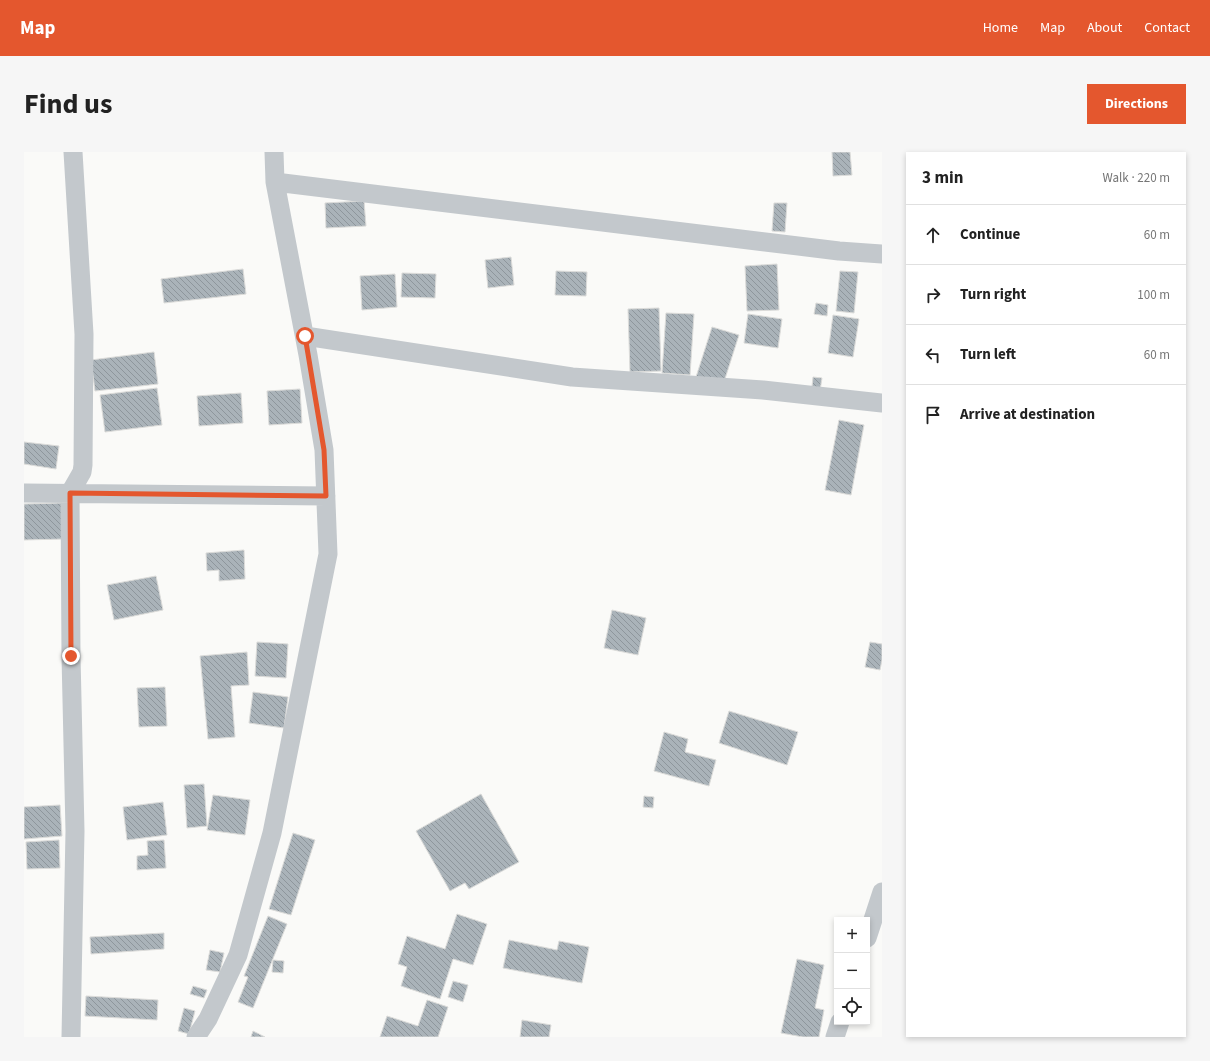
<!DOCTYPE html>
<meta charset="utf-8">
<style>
body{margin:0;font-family:"Source Sans 3",sans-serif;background:#f6f6f6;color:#222}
.controls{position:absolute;right:12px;bottom:12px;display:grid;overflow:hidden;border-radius:0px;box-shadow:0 2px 6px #0003}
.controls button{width:36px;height:36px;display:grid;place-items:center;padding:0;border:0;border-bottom:1px solid #e0e0e0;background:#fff;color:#222;font:20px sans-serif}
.stop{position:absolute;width:12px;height:12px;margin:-9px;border:3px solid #e4572e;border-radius:50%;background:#fff}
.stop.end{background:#e4572e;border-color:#fff;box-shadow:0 1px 4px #0008}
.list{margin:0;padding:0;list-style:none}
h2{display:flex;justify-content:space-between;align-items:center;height:52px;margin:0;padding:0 16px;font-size:17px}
h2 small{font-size:13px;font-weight:400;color:#767676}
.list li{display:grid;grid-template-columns:26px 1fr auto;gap:12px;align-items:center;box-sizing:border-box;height:60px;padding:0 16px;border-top:1px solid #e0e0e0}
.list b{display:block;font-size:15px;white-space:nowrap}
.list em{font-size:13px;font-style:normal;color:#767676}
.icon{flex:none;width:22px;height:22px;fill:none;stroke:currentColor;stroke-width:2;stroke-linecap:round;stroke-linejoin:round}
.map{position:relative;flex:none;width:858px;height:885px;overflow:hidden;border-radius:0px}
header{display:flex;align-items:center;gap:24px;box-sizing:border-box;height:56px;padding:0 20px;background:#e4572e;color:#fff}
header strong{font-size:19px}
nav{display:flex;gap:22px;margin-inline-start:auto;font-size:14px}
.intro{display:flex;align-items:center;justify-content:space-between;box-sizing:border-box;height:96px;padding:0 24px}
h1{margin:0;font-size:28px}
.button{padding:10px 18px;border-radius:0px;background:#e4572e;color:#fff;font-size:14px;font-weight:700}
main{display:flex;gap:24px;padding:0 24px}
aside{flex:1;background:#fff;border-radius:0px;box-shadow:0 2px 6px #0003}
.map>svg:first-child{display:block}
.building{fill:url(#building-back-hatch);stroke:#dcdcda}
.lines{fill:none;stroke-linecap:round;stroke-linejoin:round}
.minor{stroke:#c3c8cc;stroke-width:19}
.route{stroke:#e4572e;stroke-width:5}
</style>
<header>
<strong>Map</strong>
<nav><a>Home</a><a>Map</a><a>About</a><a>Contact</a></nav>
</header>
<div class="intro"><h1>Find us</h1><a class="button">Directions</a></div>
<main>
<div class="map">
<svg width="858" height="885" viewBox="0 0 858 885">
<defs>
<pattern id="building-back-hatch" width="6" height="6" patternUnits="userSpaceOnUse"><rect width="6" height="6" fill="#aab3b9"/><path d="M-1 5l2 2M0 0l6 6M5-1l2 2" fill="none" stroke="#8e969c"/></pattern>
</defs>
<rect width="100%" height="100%" fill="#fafaf8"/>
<path class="building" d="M 808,0 L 826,0 L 828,23 L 809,24 Z
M 340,49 L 342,74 L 302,76 L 301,51 Z
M 750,51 L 763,51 L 761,80 L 748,79 Z
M 487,105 L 490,133 L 464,136 L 461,108 Z
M 753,112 L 755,158 L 723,159 L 721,114 Z
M 219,117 L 222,142 L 140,151 L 137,127 Z
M 532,119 L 563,120 L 562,144 L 531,143 Z
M 816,119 L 834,120 L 830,161 L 812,159 Z
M 378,121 L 412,122 L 411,146 L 377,145 Z
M 371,122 L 373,155 L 338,158 L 336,124 Z
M 792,151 L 804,153 L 803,164 L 790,162 Z
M 635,156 L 637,219 L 606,220 L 604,157 Z
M 642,161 L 670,162 L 666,223 L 638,221 Z
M 724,162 L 758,167 L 754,196 L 720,191 Z
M 809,163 L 835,167 L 829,205 L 804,201 Z
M 688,175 L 715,183 L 699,233 L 672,225 Z
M 130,200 L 134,232 L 71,239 L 67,208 Z
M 789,225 L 798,226 L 795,245 L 787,244 Z
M 133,236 L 138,273 L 81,280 L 76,243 Z
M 276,237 L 278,271 L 245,273 L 243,239 Z
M 217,241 L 219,271 L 175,274 L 173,244 Z
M 815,268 L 840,273 L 827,343 L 801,338 Z
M 0,290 L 35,294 L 32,317 L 0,312 Z
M 38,351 L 39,387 L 0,388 L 0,352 Z
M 220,398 L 221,427 L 195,429 L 195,418 L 183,419 L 182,401 Z
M 132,424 L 139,458 L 90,468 L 83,433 Z
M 588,458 L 622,466 L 614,503 L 580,496 Z
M 233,490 L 264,492 L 262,526 L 231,524 Z
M 846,490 L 858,492 L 858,508 L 856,518 L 841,515 Z
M 223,500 L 225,533 L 207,534 L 211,585 L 184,587 L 176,504 Z
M 141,535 L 143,574 L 115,575 L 113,536 Z
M 229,540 L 264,545 L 260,576 L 225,571 Z
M 705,559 L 774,580 L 763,613 L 695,591 Z
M 640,580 L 664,587 L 661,600 L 692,608 L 685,634 L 630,619 Z
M 180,632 L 183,674 L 163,676 L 160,633 Z
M 457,642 L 495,710 L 445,737 L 441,731 L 426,739 L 392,679 Z
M 189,643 L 226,648 L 221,683 L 183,678 Z
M 620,644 L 630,645 L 629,656 L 619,655 Z
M 139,650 L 143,683 L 103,688 L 99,655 Z
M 36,653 L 38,684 L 0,687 L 0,655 Z
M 269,681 L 291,688 L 267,763 L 245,757 Z
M 35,688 L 36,716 L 3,717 L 2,690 Z
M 140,688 L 142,716 L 113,718 L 113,704 L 124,703 L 123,689 Z
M 433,762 L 463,772 L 449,813 L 429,807 L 416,847 L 377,834 L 383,815 L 374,812 L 383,784 L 421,797 Z
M 244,764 L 263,772 L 229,856 L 214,850 L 224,825 L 220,824 Z
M 140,781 L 140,797 L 67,802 L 66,785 Z
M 485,788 L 533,798 L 535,789 L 565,795 L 558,831 L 479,816 Z
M 186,798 L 200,801 L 196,820 L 182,818 Z
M 773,807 L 800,813 L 791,856 L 800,858 L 795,885 L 779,885 L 757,881 Z
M 249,808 L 260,809 L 259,821 L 248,820 Z
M 429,829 L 444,833 L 439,850 L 424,845 Z
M 169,834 L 183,838 L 180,846 L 166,842 Z
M 62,844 L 134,848 L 133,868 L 61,864 Z
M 403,848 L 424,855 L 414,885 L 356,885 L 363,864 L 394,874 Z
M 160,856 L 171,859 L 165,882 L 154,879 Z
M 498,868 L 527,873 L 525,885 L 496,885 Z
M 229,879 L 241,885 L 227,885 Z"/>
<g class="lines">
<path class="minor" d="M 251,30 L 815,99 L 858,102
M 281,184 L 548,225 L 739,238 L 858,251
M 0,341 L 302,344
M 843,786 L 858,740
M 47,885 L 51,679 L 47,504 L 46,341 L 58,320 L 59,313 L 60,182 L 49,0
M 172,885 L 184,867 L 214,803 L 248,681 L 304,402 L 300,298 L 284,203 L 251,30 L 250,0
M 811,885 L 816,870"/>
</g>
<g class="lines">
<path class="route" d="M 47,504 L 46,341 L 302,344 L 300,298 L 281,184"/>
</g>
</svg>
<div class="controls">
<button>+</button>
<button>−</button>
<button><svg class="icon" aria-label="locate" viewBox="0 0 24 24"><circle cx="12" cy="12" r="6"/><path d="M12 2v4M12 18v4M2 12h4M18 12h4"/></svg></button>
</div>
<div class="stop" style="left:281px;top:184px"></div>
<div class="stop end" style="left:47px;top:504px"></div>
</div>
<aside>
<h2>3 min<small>Walk · 220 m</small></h2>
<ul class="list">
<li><svg class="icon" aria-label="ahead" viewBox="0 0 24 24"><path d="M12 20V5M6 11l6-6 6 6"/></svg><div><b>Continue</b></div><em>60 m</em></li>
<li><svg class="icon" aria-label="right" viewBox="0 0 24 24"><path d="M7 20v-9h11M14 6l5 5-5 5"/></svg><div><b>Turn right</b></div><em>100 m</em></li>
<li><svg class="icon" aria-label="left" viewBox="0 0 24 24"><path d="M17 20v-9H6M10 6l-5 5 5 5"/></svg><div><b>Turn left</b></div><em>60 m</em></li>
<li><svg class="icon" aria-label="arrive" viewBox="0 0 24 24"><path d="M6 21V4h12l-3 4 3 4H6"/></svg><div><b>Arrive at destination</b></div></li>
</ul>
</aside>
</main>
